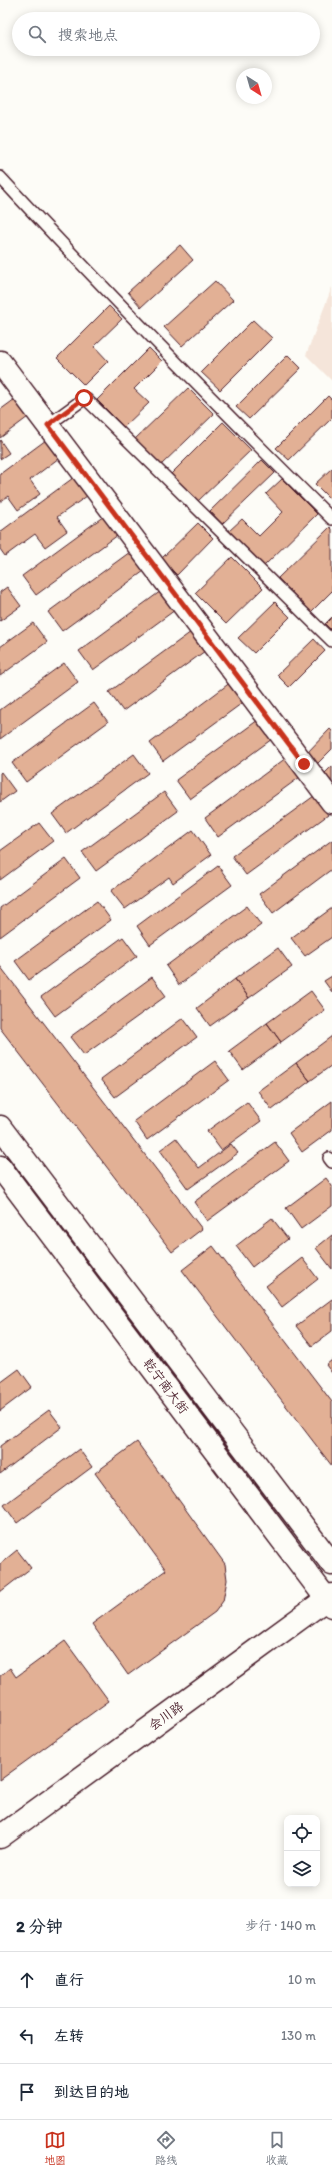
<!DOCTYPE html>
<html lang="zh">
<meta charset="utf-8">
<style>
body{margin:0;font-family:Itim,"LXGW WenKai TC",sans-serif;background:#f2f2f3;color:#1f2937}
.controls{position:absolute;right:12px;bottom:12px;display:grid;overflow:hidden;border-radius:8px;box-shadow:0 2px 10px #0003}
.controls button{width:36px;height:36px;display:grid;place-items:center;padding:0;border:0;border-bottom:1px solid #e0e1e3;background:#fff;color:#1f2937;font:20px sans-serif}
.compass{position:absolute;left:236px;top:68px;width:36px;height:36px;border-radius:50%;background:#fff;box-shadow:0 2px 10px #0003;rotate:143deg}
.stop{position:absolute;width:12px;height:12px;margin:-9px;border:3px solid #c8321e;border-radius:50%;background:#fff}
.stop.end{background:#c8321e;border-color:#fff;box-shadow:0 1px 4px #0008}
.list{margin:0;padding:0;list-style:none}
h2{display:flex;justify-content:space-between;align-items:center;height:52px;margin:0;padding:0 16px;font-size:17px}
h2 small{font-size:13px;font-weight:400;color:#747a83}
.list li{display:grid;grid-template-columns:26px 1fr auto;gap:12px;align-items:center;box-sizing:border-box;height:56px;padding:0 16px;border-top:1px solid #e0e1e3}
.list b{display:block;font-size:15px;white-space:nowrap}
.list em{font-size:13px;font-style:normal;color:#747a83}
.icon{flex:none;width:22px;height:22px;fill:none;stroke:currentColor;stroke-width:2;stroke-linecap:round;stroke-linejoin:round}
.map{position:relative;flex:none;width:332px;height:1899px;overflow:hidden}
.search{position:absolute;background:#fff;box-shadow:0 2px 10px #0003;left:12px;right:12px;top:12px;height:44px;display:flex;align-items:center;gap:10px;box-sizing:border-box;padding:0 14px;border-radius:22px;color:#747a83;font-size:15px}
.sheet{height:220px;background:#fff}
nav{display:flex;justify-content:space-around;align-items:center;box-sizing:border-box;height:56px;border-top:1px solid #e0e1e3;background:#fff;font-size:11px;color:#747a83}
nav a{display:grid;justify-items:center;gap:2px}
nav .on{color:#c8321e}
.map>svg:first-child{display:block}
.built{fill:#f5e5da}
.building{fill:#e2b095;stroke:#4a1f2b}
.lines{fill:none;stroke-linecap:round;stroke-linejoin:round}
.lane-casing{stroke:#4a1f2b;stroke-width:14}
.street-casing{stroke:#4a1f2b;stroke-width:25}
.secondary-casing{stroke:#4a1f2b;stroke-width:25}
.lane{stroke:#fdfcf7;stroke-width:11}
.street{stroke:#fdfcf7;stroke-width:22}
.secondary{stroke:#fdfcf7;stroke-width:22}
.route{stroke:#c8321e;stroke-width:5}
.labels{text-anchor:middle;dominant-baseline:central;stroke-width:3.5;stroke-linejoin:round;paint-order:stroke}
.street-label{font-size:13px;fill:#4a1f2b;stroke:#fdfcf7}
</style>
<div class="map">
<svg width="332" height="1899" viewBox="0 0 332 1899">
<rect width="100%" height="100%" fill="#fdfcf7"/>
<filter id="ink" filterUnits="userSpaceOnUse"><feTurbulence type="fractalNoise" baseFrequency=".025" numOctaves="2"/><feDisplacementMap in="SourceGraphic" scale="8" xChannelSelector="R" yChannelSelector="G"/><feConvolveMatrix kernelMatrix="1 2 1 2 8 2 1 2 1" color-interpolation-filters="sRGB"/></filter>
<g filter="url(#ink)">
<path class="built" d="M 332,287 L 332,381 L 306,355 Z"/>
<path class="building" d="M 180,245 L 193,260 L 141,307 L 128,292 Z
M 215,281 L 233,300 L 182,346 L 164,327 Z
M 109,306 L 122,319 L 94,346 L 108,361 L 84,385 L 57,358 Z
M 253,320 L 272,338 L 220,390 L 201,372 Z
M 149,348 L 162,361 L 134,389 L 149,403 L 124,427 L 97,400 Z
M 288,355 L 301,368 L 249,419 L 236,407 Z
M 188,388 L 214,414 L 161,465 L 135,439 Z
M 328,396 L 332,400 L 332,418 L 289,460 L 276,448 Z
M 15,399 L 28,417 L 0,438 L 0,410 Z
M 223,422 L 251,450 L 198,501 L 171,474 Z
M 0,440 L 9,453 L 0,459 Z
M 46,440 L 59,458 L 30,480 L 40,494 L 18,510 L 8,496 L 0,502 L 0,474 Z
M 262,460 L 275,473 L 222,524 L 210,511 Z
M 332,468 L 332,495 L 329,498 L 315,484 Z
M 73,478 L 87,496 L 57,517 L 67,531 L 45,547 L 35,534 L 5,556 L 0,549 L 0,532 Z
M 282,479 L 317,514 L 264,566 L 229,531 L 242,519 L 259,536 L 283,512 L 266,494 Z
M 104,516 L 118,535 L 36,595 L 22,576 Z
M 198,523 L 213,538 L 177,575 L 161,559 Z
M 330,527 L 332,529 L 332,591 L 311,612 L 278,578 Z
M 130,552 L 144,571 L 62,631 L 48,612 Z
M 232,557 L 263,588 L 226,624 L 195,593 Z
M 7,587 L 21,606 L 0,621 L 0,592 Z
M 161,591 L 175,610 L 93,670 L 79,651 Z
M 275,602 L 290,617 L 254,653 L 238,638 Z
M 332,617 L 332,631 L 325,624 Z
M 33,623 L 47,642 L 0,676 L 0,647 Z
M 191,632 L 205,651 L 123,711 L 109,692 Z
M 314,639 L 325,651 L 289,687 L 277,675 Z
M 64,663 L 78,682 L 0,739 L 0,710 Z
M 231,682 L 245,701 L 163,761 L 150,743 Z
M 94,703 L 108,722 L 26,782 L 12,763 Z
M 258,720 L 272,739 L 190,799 L 176,780 Z
M 330,729 L 332,731 L 332,749 L 315,766 L 305,755 Z
M 134,754 L 148,773 L 66,833 L 52,814 Z
M 286,758 L 300,777 L 218,837 L 205,818 Z
M 332,766 L 332,785 L 322,776 Z
M 1,772 L 15,791 L 0,802 L 0,773 Z
M 164,792 L 178,811 L 96,871 L 82,852 Z
M 314,796 L 328,815 L 246,875 L 232,856 Z
M 39,823 L 53,841 L 0,880 L 0,851 Z
M 193,830 L 211,855 L 173,883 L 169,877 L 125,909 L 111,891 Z
M 332,840 L 332,869 L 273,913 L 259,894 Z
M 66,859 L 80,878 L 0,937 L 0,908 Z
M 218,866 L 232,885 L 150,945 L 137,926 Z
M 97,901 L 111,920 L 29,980 L 15,961 Z
M 247,906 L 261,925 L 179,985 L 166,966 Z
M 332,908 L 332,937 L 305,956 L 291,938 Z
M 123,937 L 137,956 L 55,1016 L 41,997 Z
M 278,948 L 292,967 L 249,998 L 235,979 Z
M 0,966 L 202,1229 L 172,1252 L 0,1028 Z
M 332,976 L 332,992 L 324,981 Z
M 152,977 L 166,996 L 84,1055 L 70,1037 Z
M 235,979 L 249,998 L 210,1026 L 197,1008 Z
M 311,991 L 325,1010 L 281,1042 L 267,1023 Z
M 183,1018 L 197,1037 L 115,1097 L 101,1079 Z
M 267,1023 L 281,1042 L 243,1070 L 229,1051 Z
M 332,1036 L 332,1065 L 310,1081 L 296,1063 Z
M 215,1061 L 229,1080 L 147,1140 L 134,1121 Z
M 296,1063 L 310,1081 L 272,1110 L 258,1091 Z
M 332,1101 L 332,1130 L 302,1152 L 289,1133 Z
M 247,1102 L 261,1121 L 221,1150 L 207,1131 Z
M 176,1138 L 199,1168 L 231,1144 L 238,1153 L 188,1189 L 160,1150 Z
M 275,1142 L 289,1161 L 207,1221 L 194,1202 Z
M 326,1178 L 332,1186 L 332,1206 L 301,1229 L 286,1208 Z
M 272,1218 L 288,1239 L 252,1267 L 236,1246 Z
M 332,1235 L 332,1269 L 316,1248 Z
M 213,1246 L 332,1402 L 332,1466 L 182,1270 Z
M 302,1258 L 318,1279 L 282,1307 L 266,1286 Z
M 332,1299 L 332,1331 L 312,1346 L 296,1326 Z
M 332,1360 L 332,1373 L 326,1365 Z
M 19,1369 L 32,1387 L 0,1411 L 0,1383 Z
M 49,1410 L 62,1427 L 0,1474 L 0,1446 Z
M 137,1442 L 225,1564 L 227,1580 L 223,1601 L 215,1612 L 128,1675 L 92,1624 L 166,1570 L 95,1473 Z
M 79,1449 L 92,1467 L 17,1523 L 4,1505 Z
M 17,1550 L 31,1568 L 0,1592 L 0,1564 Z
M 65,1641 L 109,1701 L 0,1780 L 0,1676 L 10,1668 L 16,1677 Z"/>
<g class="lines">
<g class="lane-casing">
<path id="lane" d="M 0,177 C 108,294 219,407 332,519
M 48,425 L 85,398 L 332,641
M 329,1158 L 332,1162"/>
</g>
<g class="street-casing">
<path id="street" d="M 0,362 L 332,802"/>
</g>
<g class="secondary-casing">
<path id="secondary" d="M 0,1127 L 332,1564
M 0,1167 L 332,1606
M 0,1837 L 332,1595"/>
</g>
<use href="#lane" class="lane"/>
<use href="#street" class="street"/>
<use href="#secondary" class="secondary"/>
</g>
</g>
<g class="lines" filter="url(#ink)">
<path class="route" d="M 84,398 L 48,425 L 304,764"/>
</g>
<g class="labels">
<g class="street-label">
<text transform="translate(166 1386) rotate(53)">乾宁南大街</text>
<text transform="translate(166 1716) rotate(-36)">会川路</text>
</g>
</g>
</svg>
<div class="controls">
<button><svg class="icon" aria-label="locate" viewBox="0 0 24 24"><circle cx="12" cy="12" r="6"/><path d="M12 2v4M12 18v4M2 12h4M18 12h4"/></svg></button>
<button><svg class="icon" aria-label="layers" viewBox="0 0 24 24"><path d="M12 4l9 5-9 5-9-5zM3 14l9 5 9-5"/></svg></button>
</div>
<svg class="compass" viewBox="-18 -18 36 36"><path d="M0-13l5 13h-10z" fill="#e53935"/><path d="M0 13l5-13h-10z" fill="#747a83"/></svg>
<div class="stop" style="left:84px;top:398px"></div>
<div class="stop end" style="left:304px;top:764px"></div>
<div class="search"><svg class="icon" aria-label="search" viewBox="0 0 24 24"><circle cx="10" cy="10" r="6"/><path d="M15 15l6 6"/></svg>搜索地点</div>
</div>
<section class="sheet">
<h2>2 分钟<small>步行 · 140 m</small></h2>
<ul class="list">
<li><svg class="icon" aria-label="ahead" viewBox="0 0 24 24"><path d="M12 20V5M6 11l6-6 6 6"/></svg><div><b>直行</b></div><em>10 m</em></li>
<li><svg class="icon" aria-label="left" viewBox="0 0 24 24"><path d="M17 20v-9H6M10 6l-5 5 5 5"/></svg><div><b>左转</b></div><em>130 m</em></li>
<li><svg class="icon" aria-label="arrive" viewBox="0 0 24 24"><path d="M6 21V4h12l-3 4 3 4H6"/></svg><div><b>到达目的地</b></div></li>
</ul>
</section>
<nav>
<a class="on"><svg class="icon" aria-label="map" viewBox="0 0 24 24"><path d="M3 6l6-2 6 2 6-2v14l-6 2-6-2-6 2zM9 4v14M15 6v14"/></svg>地图</a>
<a><svg class="icon" aria-label="directions" viewBox="0 0 24 24"><path d="M12 3l9 9-9 9-9-9zM9 14v-3h6M13 9l2 2-2 2"/></svg>路线</a>
<a><svg class="icon" aria-label="saved" viewBox="0 0 24 24"><path d="M7 4h10v16l-5-4-5 4z"/></svg>收藏</a>
</nav>
